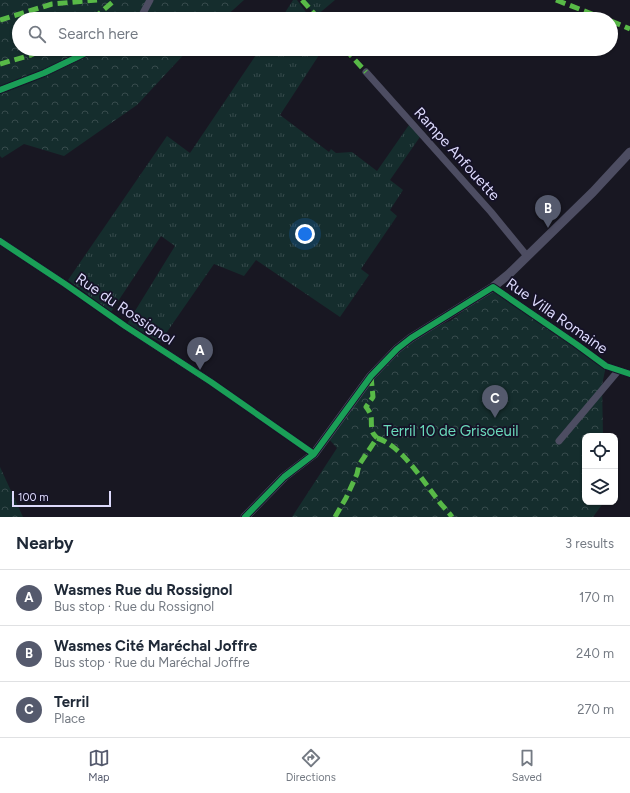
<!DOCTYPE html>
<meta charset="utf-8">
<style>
body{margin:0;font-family:Figtree,sans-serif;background:#f6f6f7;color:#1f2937}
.controls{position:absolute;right:12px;bottom:12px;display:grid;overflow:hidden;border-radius:8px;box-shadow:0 1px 3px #0004}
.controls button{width:36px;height:36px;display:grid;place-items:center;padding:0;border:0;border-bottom:1px solid #e0e1e3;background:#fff;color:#1f2937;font:20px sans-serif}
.scale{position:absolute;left:12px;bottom:10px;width:99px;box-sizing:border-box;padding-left:4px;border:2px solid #dddafc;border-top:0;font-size:11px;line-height:14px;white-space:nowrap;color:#dddafc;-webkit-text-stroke:3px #151227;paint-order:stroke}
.you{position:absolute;left:305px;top:234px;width:14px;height:14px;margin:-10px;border:3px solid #fff;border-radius:50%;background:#1a73e8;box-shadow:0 0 0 6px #1a73e833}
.badge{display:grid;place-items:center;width:26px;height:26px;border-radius:50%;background:#555a6d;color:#fff;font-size:13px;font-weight:700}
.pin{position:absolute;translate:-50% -33px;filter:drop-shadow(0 1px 2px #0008)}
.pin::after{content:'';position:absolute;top:21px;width:14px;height:12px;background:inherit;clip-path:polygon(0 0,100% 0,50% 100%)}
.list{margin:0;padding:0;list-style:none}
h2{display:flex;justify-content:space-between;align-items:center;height:52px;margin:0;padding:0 16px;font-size:17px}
h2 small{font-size:13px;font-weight:400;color:#747a83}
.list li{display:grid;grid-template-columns:26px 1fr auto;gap:12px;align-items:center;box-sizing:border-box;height:56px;padding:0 16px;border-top:1px solid #e0e1e3}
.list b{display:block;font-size:15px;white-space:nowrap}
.list p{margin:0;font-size:13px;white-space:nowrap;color:#747a83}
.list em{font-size:13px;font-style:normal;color:#747a83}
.icon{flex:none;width:22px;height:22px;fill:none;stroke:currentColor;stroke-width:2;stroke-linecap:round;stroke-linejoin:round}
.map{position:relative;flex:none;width:630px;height:517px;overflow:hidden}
.search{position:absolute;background:#fff;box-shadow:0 1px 3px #0004;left:12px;right:12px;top:12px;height:44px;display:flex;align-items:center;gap:10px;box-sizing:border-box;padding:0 14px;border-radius:22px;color:#747a83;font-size:15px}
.sheet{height:220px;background:#fff}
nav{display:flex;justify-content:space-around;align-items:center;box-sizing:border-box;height:56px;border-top:1px solid #e0e1e3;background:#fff;font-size:11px;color:#747a83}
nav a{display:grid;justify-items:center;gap:2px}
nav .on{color:#555a6d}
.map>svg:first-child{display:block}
.grass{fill:url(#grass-tufts)}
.forest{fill:url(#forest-crowns)}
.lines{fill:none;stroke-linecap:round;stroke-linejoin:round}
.minor{stroke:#4d4d62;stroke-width:7}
.tertiary{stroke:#4d4d62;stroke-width:9}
.quiet{stroke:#58b947;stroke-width:5;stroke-dasharray:10 5;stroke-linecap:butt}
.cycleway-casing{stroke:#151227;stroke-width:8}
.cycleway{stroke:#1a9f57;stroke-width:6}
.labels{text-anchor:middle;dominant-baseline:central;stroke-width:3.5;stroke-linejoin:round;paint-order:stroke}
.street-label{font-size:15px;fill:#dddafc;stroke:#151227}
.park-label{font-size:15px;fill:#6ad9ba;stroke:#151227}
</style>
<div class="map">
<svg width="630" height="517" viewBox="0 0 630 517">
<defs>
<pattern id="grass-tufts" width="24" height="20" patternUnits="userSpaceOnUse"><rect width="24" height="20" fill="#152d2d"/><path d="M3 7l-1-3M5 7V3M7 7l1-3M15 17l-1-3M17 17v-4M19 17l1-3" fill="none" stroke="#374b4c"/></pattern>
<pattern id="forest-crowns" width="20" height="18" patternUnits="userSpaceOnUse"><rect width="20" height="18" fill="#152d2d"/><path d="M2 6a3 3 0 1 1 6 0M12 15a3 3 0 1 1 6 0" fill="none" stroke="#374b4c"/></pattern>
</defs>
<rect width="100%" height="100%" fill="#181722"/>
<path class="grass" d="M 293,0 L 297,0 L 311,19 L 281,19 Z
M 302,0 L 335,0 L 316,16 Z
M 260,49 L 323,49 L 280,115 L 329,152 L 331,149 L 336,153 L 352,152 L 377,171 L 411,122 L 422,134 L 390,180 L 403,190 L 390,210 L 397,216 L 361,269 L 369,275 L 340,317 L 256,260 L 244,276 L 214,264 L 160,342 L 127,324 L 175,246 L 161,236 L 111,312 L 68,280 L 167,136 L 190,153 Z"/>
<path class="forest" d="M 0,0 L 244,0 L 223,19 L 19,19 L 19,49 L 189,49 L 137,105 L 64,156 L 24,144 L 2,158 L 0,156 Z
M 493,287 L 606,366 L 602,385 L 603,436 L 585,436 L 585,502 L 604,502 L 593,517 L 292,517 L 337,448 L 326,436 L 357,396 L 411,338 L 452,320 Z
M 0,467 L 23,517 L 0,517 Z"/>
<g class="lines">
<path class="minor" d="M 138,19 L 142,15 L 150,0
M 366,72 L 491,212 L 527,256
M 0,90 L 44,73 L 94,49
M 0,241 L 65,284 L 125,326 L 211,382 L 314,454
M 493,287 L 576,344 L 606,366 L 630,374
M 559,441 L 618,371"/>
<path class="tertiary" d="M 245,517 L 284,477 L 314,454 L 371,376 L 397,349 L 411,338 L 493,287 L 509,274 L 593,192 L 630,152"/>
<path class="quiet" d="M 302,0 L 319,19
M 556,0 L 605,19
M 93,19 L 115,0
M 0,20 L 52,4 L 97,0
M 611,21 L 630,29
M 345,49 L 366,72
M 0,64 L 31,55 L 44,49
M 371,376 L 373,397 L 366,407 C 374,417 370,419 372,430 C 372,433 375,436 377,438
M 335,517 L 346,498 L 357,474 L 359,465 L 377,438 C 402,446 422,480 438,500 C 442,506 448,511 452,517"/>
<g class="cycleway-casing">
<path id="cycleway" d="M 0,90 L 44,73 L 94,49
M 0,241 L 65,284 L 125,326 L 211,382 L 314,454
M 245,517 L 284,477 L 314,454 L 371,376 L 397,349 L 411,338 L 493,287 L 576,344 L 606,366 L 630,374"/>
</g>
<use href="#cycleway" class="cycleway"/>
</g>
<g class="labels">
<g class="street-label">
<text transform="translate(457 154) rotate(48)">Rampe Anfouette</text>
<text transform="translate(125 309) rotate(34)">Rue du Rossignol</text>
<text transform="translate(557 316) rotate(35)">Rue Villa Romaine</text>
</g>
<g class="park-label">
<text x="451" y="431">Terril 10 de Grisoeuil</text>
</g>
</g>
</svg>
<div class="controls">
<button><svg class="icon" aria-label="locate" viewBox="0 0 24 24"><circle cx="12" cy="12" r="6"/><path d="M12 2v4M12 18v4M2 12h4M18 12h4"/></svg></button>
<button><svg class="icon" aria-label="layers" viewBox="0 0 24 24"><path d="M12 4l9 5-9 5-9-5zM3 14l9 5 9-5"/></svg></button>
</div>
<div class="scale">100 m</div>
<div class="you"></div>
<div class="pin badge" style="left:200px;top:370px">A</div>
<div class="pin badge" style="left:548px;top:228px">B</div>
<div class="pin badge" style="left:495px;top:418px">C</div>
<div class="search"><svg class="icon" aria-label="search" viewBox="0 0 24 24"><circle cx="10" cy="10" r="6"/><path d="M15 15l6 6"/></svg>Search here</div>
</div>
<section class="sheet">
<h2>Nearby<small>3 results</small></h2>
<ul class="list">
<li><span class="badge">A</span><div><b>Wasmes Rue du Rossignol</b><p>Bus stop · Rue du Rossignol</p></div><em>170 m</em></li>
<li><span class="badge">B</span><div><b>Wasmes Cité Maréchal Joffre</b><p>Bus stop · Rue du Maréchal Joffre</p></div><em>240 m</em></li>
<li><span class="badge">C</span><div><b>Terril</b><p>Place</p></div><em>270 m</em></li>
</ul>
</section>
<nav>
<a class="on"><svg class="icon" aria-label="map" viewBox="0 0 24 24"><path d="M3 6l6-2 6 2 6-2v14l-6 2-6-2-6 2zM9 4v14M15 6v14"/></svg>Map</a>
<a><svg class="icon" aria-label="directions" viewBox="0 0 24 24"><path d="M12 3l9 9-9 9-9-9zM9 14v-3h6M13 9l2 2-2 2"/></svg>Directions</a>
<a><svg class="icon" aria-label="saved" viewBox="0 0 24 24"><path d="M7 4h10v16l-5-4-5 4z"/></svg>Saved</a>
</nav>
